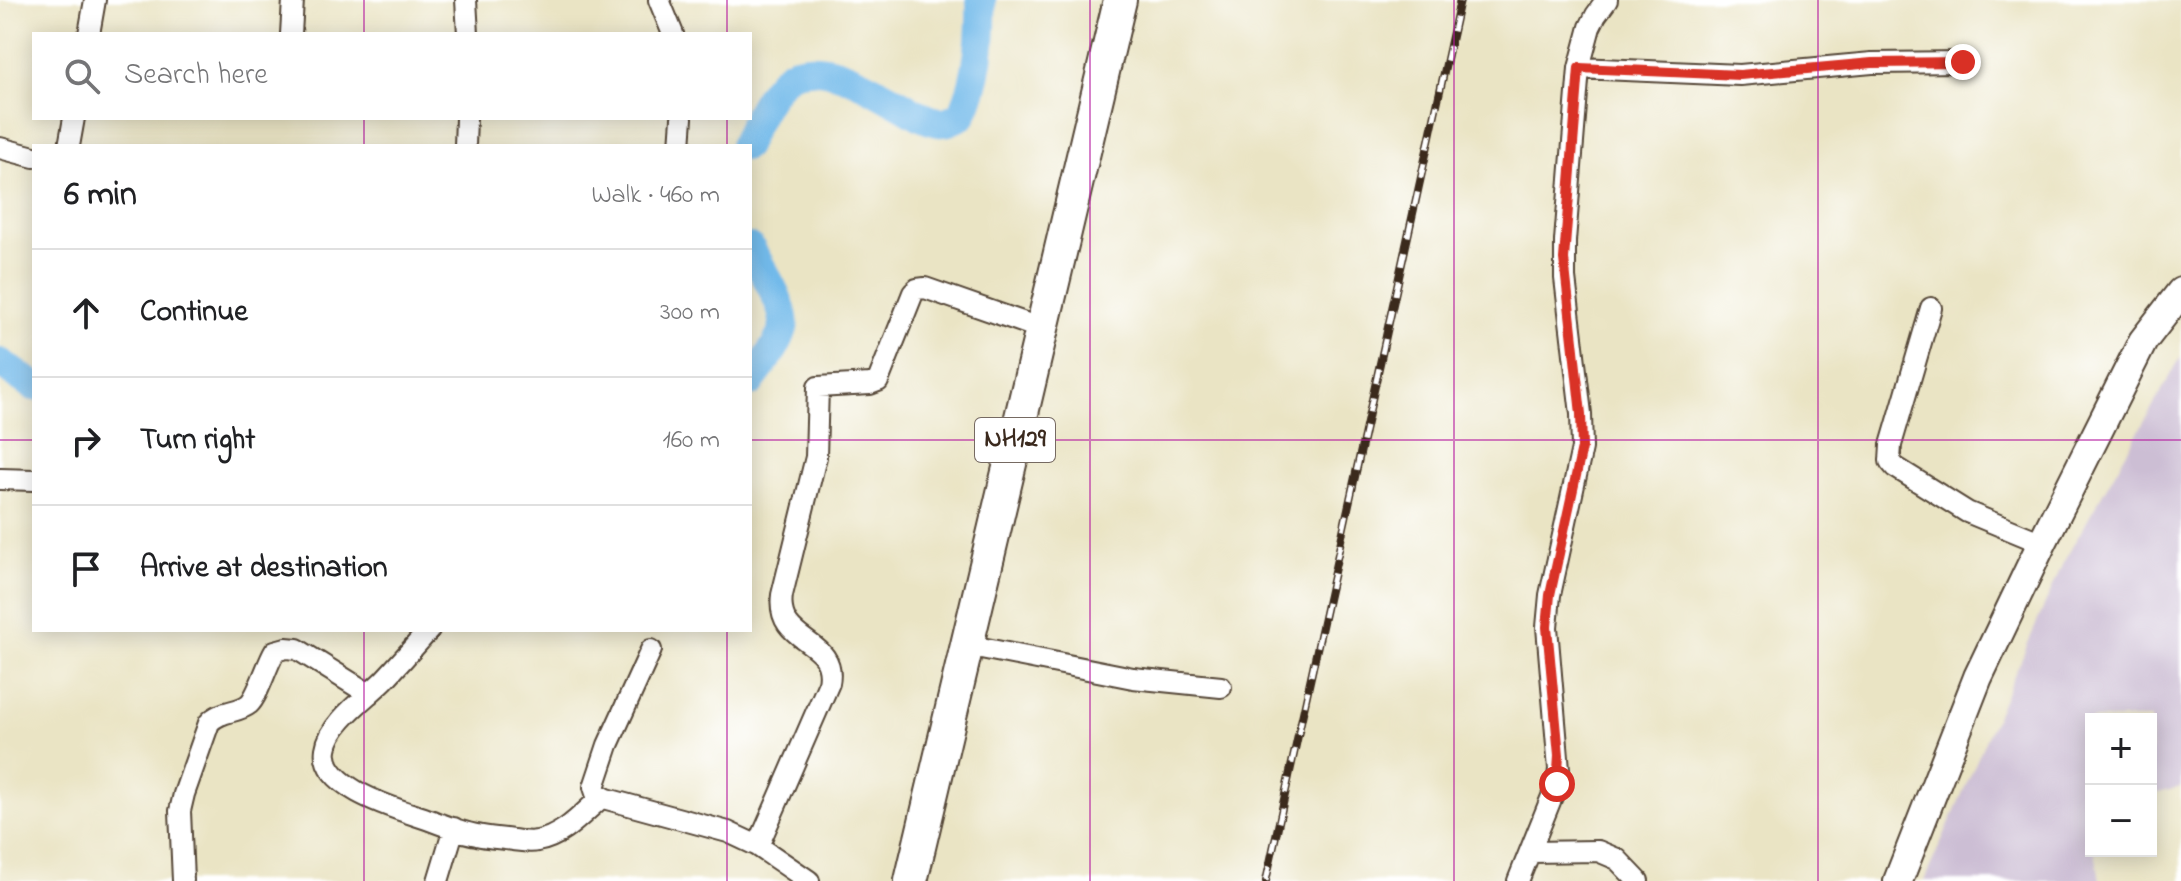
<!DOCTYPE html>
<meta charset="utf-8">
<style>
body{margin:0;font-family:"Indie Flower",sans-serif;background:#f2f2f2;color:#202124}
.controls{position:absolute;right:24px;bottom:24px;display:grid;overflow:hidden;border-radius:0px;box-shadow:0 4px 20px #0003}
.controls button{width:72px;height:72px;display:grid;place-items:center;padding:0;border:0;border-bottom:2px solid #e0e0e0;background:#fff;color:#202124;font:40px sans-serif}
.stop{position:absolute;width:24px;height:24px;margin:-18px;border:6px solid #d93025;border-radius:50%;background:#fff}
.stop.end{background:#d93025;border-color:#fff;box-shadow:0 2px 8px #0008}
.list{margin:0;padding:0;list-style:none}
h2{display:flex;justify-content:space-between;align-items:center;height:104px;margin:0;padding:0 32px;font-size:34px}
h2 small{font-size:26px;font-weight:400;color:#757577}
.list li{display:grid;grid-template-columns:52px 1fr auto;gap:24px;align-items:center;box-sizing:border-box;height:128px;padding:0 32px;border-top:2px solid #e0e0e0}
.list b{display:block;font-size:30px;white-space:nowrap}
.list em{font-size:26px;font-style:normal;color:#757577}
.icon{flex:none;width:44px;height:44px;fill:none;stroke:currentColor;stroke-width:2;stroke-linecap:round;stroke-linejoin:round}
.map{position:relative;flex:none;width:2181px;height:881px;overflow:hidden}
.search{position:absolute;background:#fff;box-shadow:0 4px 20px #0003;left:32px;top:32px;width:720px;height:88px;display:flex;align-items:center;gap:20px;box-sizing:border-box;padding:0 28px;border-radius:0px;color:#757577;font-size:30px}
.panel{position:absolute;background:#fff;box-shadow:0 4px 20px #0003;left:32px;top:144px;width:720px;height:488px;border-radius:0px}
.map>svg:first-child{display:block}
.industrial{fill:#ccbed4}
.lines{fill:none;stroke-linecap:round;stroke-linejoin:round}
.river{stroke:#72baea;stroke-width:30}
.minor-casing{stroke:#554637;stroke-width:24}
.secondary-casing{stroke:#554637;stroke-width:32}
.trunk-casing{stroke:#554637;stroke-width:36}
.minor{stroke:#fff;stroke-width:20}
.secondary{stroke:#fff;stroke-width:28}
.trunk{stroke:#fff;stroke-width:32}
.rail-casing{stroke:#3b2a1e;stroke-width:8}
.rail{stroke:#fff;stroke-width:5;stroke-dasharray:15;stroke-linecap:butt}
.route{stroke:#d93025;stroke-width:10}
.grid{fill:none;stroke:#b5179e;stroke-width:2;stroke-opacity:0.55}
.labels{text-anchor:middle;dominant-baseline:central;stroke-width:7;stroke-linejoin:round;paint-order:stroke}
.shield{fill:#fff;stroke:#766a62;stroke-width:2}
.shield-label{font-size:26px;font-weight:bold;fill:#3b2a1e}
</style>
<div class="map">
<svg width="2181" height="881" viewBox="0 0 2181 881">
<rect width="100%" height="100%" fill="#fff"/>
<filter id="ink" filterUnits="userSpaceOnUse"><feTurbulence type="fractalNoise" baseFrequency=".0125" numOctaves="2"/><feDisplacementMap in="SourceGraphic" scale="16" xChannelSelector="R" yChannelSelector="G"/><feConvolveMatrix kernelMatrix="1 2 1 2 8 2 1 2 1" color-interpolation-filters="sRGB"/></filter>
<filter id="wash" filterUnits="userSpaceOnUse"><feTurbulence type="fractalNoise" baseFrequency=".006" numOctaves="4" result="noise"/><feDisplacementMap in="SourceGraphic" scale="32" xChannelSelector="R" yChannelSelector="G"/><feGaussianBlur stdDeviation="1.8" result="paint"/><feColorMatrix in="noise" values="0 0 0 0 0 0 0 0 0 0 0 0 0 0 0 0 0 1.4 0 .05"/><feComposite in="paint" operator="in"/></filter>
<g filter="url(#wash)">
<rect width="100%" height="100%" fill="#eae4c4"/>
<path class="industrial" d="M 2181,357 L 2181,787 L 2151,795 L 2151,719 L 2091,719 L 2091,851 L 2095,851 L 2100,881 L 1924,881 L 2063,563 Z"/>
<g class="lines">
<path class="river" d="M 744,146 C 752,126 774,77 796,71 C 829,61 868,86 895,101 C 909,108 923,120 939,122 C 947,123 955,118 962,115 C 979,79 982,39 981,0
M 750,248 C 760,266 788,309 783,328 C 777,349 762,365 750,382
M 0,363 L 34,386"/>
</g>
</g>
<g filter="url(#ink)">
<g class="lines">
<g class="minor-casing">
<path id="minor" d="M 466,0 L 468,34
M 659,0 L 673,34
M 89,34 L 95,0
M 291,34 L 293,0
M 1579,68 L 1740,75 L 1872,63 L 1963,62
M 69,146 L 74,118
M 465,146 L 466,118
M 680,146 L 682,118
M 0,148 L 34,157
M 1931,308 L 1891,445 L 1890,461 L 1895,467 L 1967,512 L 2042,543
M 0,479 L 34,480
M 429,630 C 414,647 399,664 384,680 C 366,698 330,722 326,749 C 320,788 397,809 424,818 C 441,824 459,832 477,835 C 489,838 501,838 513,840 C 521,841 529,843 537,841 C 563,837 583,813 602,797
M 966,645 L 1133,678 L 1221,687
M 651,650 L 608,745 L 594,787 L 596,793 L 607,799 L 728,832 L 758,846 L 809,881
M 758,846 L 829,683 C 838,637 775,646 782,595 L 816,457 L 818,387 L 870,384 L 878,381 L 913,293 L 917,289 L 925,288 L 1042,329
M 1530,852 L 1598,851 L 1617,859 L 1638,881
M 183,881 L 180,811 L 184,794 L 209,723 C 220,710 238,713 249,704 C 258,696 267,664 275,651 L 286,648 L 297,649 L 369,694
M 438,881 L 454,828
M 1518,881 L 1557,784 L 1559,769 L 1547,627 L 1550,595 L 1582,448 L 1581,414 L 1565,278 L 1565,241 L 1579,68 L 1590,27 L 1596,15 L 1607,0"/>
</g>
<g class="secondary-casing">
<path id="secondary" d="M 1898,881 L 1978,677 L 2042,543 L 2143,341 L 2181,292"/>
</g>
<g class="trunk-casing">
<path id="trunk" d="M 911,881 L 1120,0"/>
</g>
<use href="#minor" class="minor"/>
<use href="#secondary" class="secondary"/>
<use href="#trunk" class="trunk"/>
<g class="rail-casing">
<path id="rail" d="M 1266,881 L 1460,0"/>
</g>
<use href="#rail" class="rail"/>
</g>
</g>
<g class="lines" filter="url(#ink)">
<path class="route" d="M 1557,784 L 1559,755 L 1547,627 L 1550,595 L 1582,448 L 1581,414 L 1564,259 L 1579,68 L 1740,75 L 1872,63 L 1963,62"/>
</g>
<path class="grid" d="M 364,0 L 364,34M 727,0 L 727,34M 1090,0 L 1090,881M 1454,0 L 1454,881M 1818,0 L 1818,881M 364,118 L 364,146M 727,118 L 727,146M 0,440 L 34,440M 750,440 L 2181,440M 364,630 L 364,881M 727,630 L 727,881"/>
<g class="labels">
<rect class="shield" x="975" y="418" width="80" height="44" rx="6"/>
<g class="shield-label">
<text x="1015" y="440">NH129</text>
</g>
</g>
</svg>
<div class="controls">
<button>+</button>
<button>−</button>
</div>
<div class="stop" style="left:1557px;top:784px"></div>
<div class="stop end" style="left:1963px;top:62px"></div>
<div class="search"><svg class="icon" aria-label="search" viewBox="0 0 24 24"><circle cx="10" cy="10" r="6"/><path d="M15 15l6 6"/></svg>Search here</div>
<section class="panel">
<h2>6 min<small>Walk · 460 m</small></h2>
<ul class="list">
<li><svg class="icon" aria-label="ahead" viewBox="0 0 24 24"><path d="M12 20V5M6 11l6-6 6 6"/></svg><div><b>Continue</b></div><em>300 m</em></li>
<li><svg class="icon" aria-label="right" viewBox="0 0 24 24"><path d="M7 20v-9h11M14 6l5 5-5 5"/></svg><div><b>Turn right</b></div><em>160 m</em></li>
<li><svg class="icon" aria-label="arrive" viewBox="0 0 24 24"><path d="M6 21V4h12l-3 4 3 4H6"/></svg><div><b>Arrive at destination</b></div></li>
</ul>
</section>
</div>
